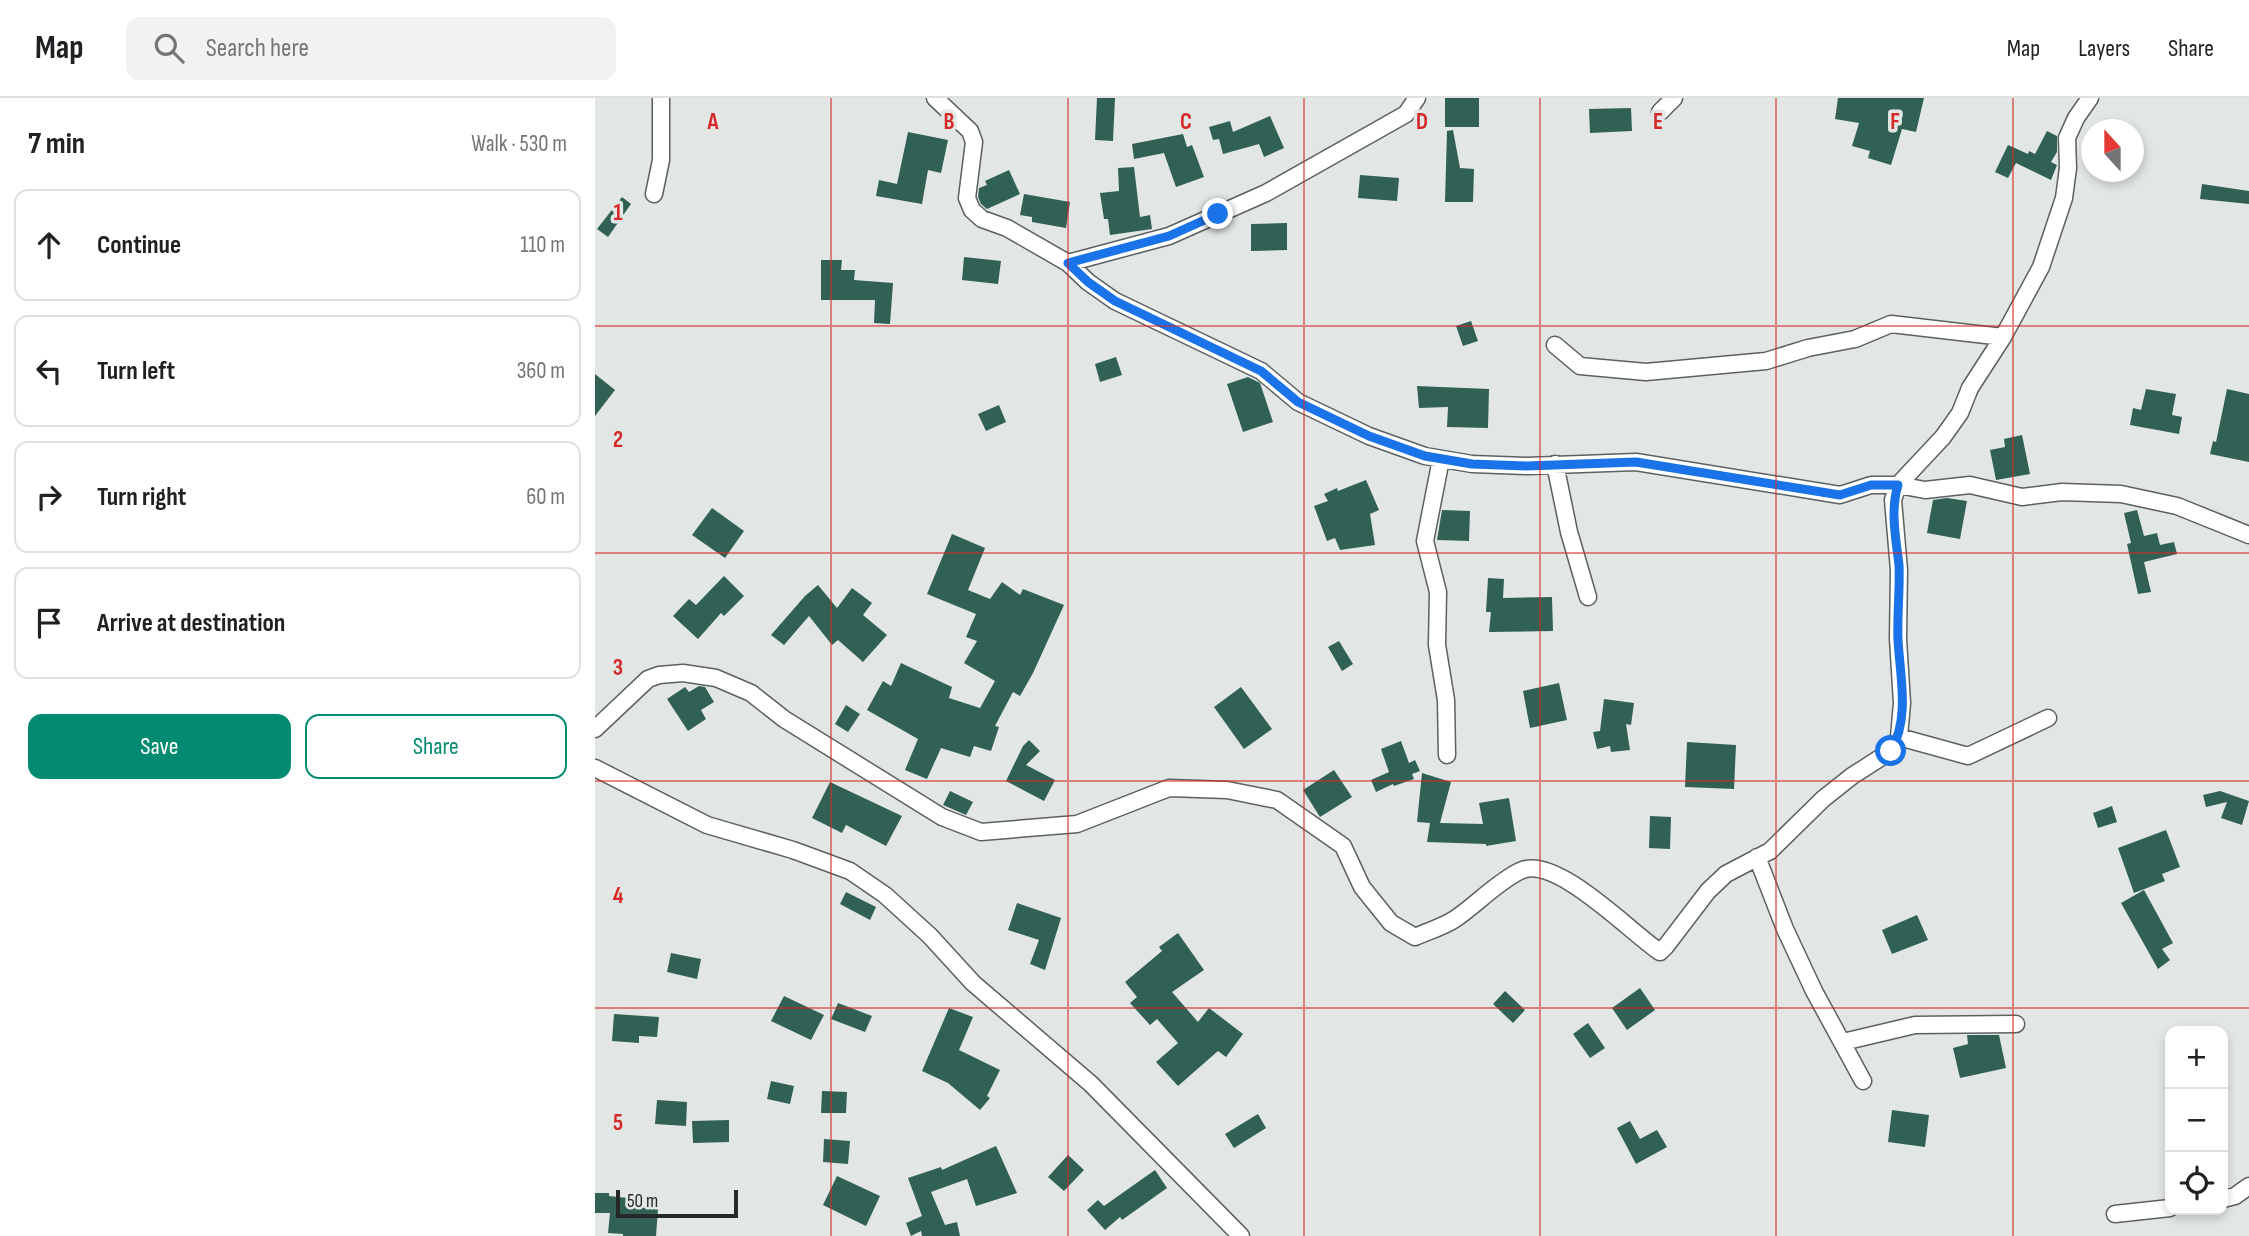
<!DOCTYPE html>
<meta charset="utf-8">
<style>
body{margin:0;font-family:"Sofia Sans Condensed",sans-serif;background:#f2f2f2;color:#202124}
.controls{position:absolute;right:21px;bottom:21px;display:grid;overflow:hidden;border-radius:14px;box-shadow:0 4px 10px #0003}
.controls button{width:63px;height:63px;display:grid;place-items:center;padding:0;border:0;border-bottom:2px solid #e0e0e0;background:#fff;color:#202124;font:35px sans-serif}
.compass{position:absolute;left:1486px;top:21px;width:63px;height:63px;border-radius:50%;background:#fff;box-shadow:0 4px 10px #0003;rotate:339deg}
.scale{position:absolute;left:21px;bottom:18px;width:122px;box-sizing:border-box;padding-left:7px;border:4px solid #262828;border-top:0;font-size:19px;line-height:24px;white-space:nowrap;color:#262828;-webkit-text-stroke:5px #e2e7e5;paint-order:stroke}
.stop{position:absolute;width:21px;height:21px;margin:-16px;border:5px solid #1a73e8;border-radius:50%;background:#fff}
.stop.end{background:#1a73e8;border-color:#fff;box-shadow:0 2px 7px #0008}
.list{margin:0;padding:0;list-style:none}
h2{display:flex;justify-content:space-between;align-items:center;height:91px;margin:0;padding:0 28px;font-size:30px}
h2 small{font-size:23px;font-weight:400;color:#757577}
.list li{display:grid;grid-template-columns:46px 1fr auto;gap:21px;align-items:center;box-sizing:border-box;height:112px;margin:0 14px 14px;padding:0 14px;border:2px solid #e0e0e0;border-radius:14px}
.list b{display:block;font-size:26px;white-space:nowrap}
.list em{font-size:23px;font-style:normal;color:#757577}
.actions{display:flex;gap:14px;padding:21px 28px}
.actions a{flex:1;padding:16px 0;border:2px solid #038b71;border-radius:14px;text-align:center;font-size:24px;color:#038b71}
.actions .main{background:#038b71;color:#fff}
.icon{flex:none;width:38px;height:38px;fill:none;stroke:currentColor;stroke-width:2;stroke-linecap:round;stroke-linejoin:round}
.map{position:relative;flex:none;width:1654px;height:1138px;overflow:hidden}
header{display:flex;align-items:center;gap:42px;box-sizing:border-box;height:98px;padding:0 35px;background:#fff;border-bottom:2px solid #e0e0e0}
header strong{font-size:33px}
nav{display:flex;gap:38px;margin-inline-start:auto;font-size:24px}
.search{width:490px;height:63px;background:#f2f2f2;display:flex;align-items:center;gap:18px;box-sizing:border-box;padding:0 24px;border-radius:14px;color:#757577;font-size:26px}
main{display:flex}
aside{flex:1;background:#fff}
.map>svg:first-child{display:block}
.building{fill:#306154}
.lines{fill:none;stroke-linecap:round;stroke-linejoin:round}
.street-casing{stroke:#5c605f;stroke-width:19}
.street{stroke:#fff;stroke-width:16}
.route{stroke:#1a73e8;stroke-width:9}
.grid{fill:none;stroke:#d62828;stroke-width:2;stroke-opacity:0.55}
.grid-label{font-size:23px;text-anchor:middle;font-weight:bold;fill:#d62828;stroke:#e2e7e5;stroke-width:7;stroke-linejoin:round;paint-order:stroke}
</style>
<header>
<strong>Map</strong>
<div class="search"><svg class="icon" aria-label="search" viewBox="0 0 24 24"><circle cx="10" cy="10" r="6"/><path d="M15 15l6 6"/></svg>Search here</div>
<nav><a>Map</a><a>Layers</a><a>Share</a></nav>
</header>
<main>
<aside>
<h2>7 min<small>Walk · 530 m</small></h2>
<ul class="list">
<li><svg class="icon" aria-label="ahead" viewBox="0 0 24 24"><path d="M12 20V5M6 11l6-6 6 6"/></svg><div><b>Continue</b></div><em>110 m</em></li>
<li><svg class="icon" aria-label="left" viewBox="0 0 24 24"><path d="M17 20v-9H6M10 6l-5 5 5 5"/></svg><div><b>Turn left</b></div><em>360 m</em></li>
<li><svg class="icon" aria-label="right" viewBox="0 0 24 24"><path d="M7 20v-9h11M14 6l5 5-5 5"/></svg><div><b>Turn right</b></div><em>60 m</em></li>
<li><svg class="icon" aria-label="arrive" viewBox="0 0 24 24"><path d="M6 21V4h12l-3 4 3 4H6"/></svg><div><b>Arrive at destination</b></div></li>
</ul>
<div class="actions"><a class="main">Save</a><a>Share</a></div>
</aside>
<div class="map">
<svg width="1654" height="1138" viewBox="0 0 1654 1138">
<rect width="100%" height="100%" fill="#e2e7e5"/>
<path class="building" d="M 502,0 L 520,0 L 518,43 L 500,42 Z
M 850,0 L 884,0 L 884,29 L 850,29 Z
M 1243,0 L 1329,0 L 1321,34 L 1307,31 L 1296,67 L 1273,60 L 1275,53 L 1257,48 L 1264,25 L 1240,21 Z
M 1036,10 L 1037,33 L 995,35 L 994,11 Z
M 675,18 L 689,50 L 669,59 L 664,46 L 628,56 L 624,41 L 618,42 L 614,29 L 635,23 L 638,34 Z
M 858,32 L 865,70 L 879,71 L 878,104 L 850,104 L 852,33 Z
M 1452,33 L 1462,38 L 1462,54 L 1456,64 L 1462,67 L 1456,82 L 1421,65 L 1413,80 L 1400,74 L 1413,47 L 1433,56 L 1434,53 L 1440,56 Z
M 313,34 L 353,42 L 346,75 L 333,72 L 327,106 L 281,98 L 284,82 L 302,86 Z
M 588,36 L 592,49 L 597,47 L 609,79 L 581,89 L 569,55 L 539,61 L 537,46 Z
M 539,69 L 545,119 L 555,117 L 557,131 L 515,137 L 513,121 L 509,121 L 505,95 L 524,93 L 523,70 Z
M 414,72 L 425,96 L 392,111 L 386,106 L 383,99 L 384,90 L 392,87 L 390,83 Z
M 765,77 L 804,80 L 802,103 L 763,100 Z
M 1607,86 L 1654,93 L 1654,106 L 1605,101 Z
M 429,96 L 475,104 L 471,130 L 437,124 L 437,119 L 425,117 Z
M 27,99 L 36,106 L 13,139 L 2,131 Z
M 692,125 L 692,152 L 656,153 L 656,126 Z
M 369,159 L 406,163 L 403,186 L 367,182 Z
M 226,162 L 247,162 L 246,172 L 260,172 L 259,182 L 298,185 L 295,226 L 279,225 L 280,202 L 226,202 Z
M 876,223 L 883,243 L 868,248 L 861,228 Z
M 521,259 L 527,277 L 505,284 L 500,266 Z
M 0,276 L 20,292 L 0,318 Z
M 653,279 L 665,285 L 678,324 L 648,334 L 632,286 Z
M 822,288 L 894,291 L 893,330 L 852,329 L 853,309 L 824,310 Z
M 1551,291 L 1581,296 L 1577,317 L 1587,319 L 1584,336 L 1535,327 L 1538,310 L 1546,312 Z
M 1632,291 L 1654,296 L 1654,364 L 1615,356 L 1618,343 L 1621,344 Z
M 404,307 L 411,324 L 391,333 L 383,316 Z
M 1427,337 L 1435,376 L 1401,382 L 1395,352 L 1410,349 L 1409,341 Z
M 771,382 L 784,412 L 775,416 L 780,447 L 745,452 L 740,440 L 732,443 L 719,408 L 733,403 L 729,396 L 742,390 L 743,393 Z
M 1352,400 L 1372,403 L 1365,441 L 1332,435 L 1338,402 Z
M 117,410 L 149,433 L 130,460 L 97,437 Z
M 847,412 L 875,413 L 874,443 L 842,442 Z
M 1542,412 L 1549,438 L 1562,435 L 1565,447 L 1579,444 L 1582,456 L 1549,464 L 1556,494 L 1543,496 L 1532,446 L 1536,445 L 1529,415 Z
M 357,436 L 390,450 L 373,492 L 395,501 L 407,484 L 425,497 L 428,491 L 469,507 L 438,575 L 425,598 L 418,594 L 400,628 L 404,629 L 396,653 L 379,648 L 375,659 L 346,650 L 332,681 L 310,672 L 323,641 L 272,612 L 288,583 L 296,588 L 306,565 L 357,589 L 354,600 L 385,610 L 400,583 L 369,565 L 382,543 L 371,539 L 381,516 L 332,496 Z
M 129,478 L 149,498 L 129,518 L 126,515 L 103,541 L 78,518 L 94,501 L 101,507 Z
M 893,480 L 909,481 L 908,500 L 957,499 L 958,533 L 894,534 L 896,514 L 891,514 Z
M 223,487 L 242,510 L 257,490 L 277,505 L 268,517 L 292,537 L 268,564 L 243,542 L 237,547 L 214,518 L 189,547 L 176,537 L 210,498 Z
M 744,543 L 758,566 L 747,573 L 733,549 Z
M 964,585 L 972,622 L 935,630 L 928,593 Z
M 104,588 L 110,589 L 119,604 L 106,612 L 111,621 L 93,633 L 72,601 L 90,589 L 94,594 Z
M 646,589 L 677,631 L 649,651 L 619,609 Z
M 1009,601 L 1039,605 L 1036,627 L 1031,626 L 1035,652 L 1016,654 L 1015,648 L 1002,651 L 998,634 L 1005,633 Z
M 251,607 L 265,616 L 253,634 L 240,626 Z
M 434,642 L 445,653 L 431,667 L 460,682 L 449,703 L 411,683 L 428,648 Z
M 806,643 L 814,665 L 820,662 L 825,673 L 817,676 L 819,681 L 799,688 L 798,686 L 781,694 L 776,682 L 794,674 L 786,651 Z
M 1092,644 L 1141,647 L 1139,691 L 1090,689 Z
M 739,672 L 757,699 L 725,719 L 708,692 Z
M 827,675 L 856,684 L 845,725 L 888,726 L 884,705 L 914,700 L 921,743 L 891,748 L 891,746 L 832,744 L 835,725 L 822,724 Z
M 235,684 L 307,718 L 291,748 L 251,727 L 247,735 L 217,720 Z
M 355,693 L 378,704 L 371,717 L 348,707 Z
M 1625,693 L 1654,703 L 1647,727 L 1626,720 L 1632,704 L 1611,709 L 1608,697 Z
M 1517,708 L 1522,724 L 1503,730 L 1498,715 Z
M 1055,718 L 1076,719 L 1075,751 L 1054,750 Z
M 1571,732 L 1585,769 L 1567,776 L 1570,783 L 1539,795 L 1523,750 Z
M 1549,792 L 1578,845 L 1567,851 L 1575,862 L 1563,871 L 1526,805 Z
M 251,794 L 281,809 L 275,822 L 245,806 Z
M 422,805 L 466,820 L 450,872 L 435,866 L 444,842 L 413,832 Z
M 1322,817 L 1333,842 L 1297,856 L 1287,832 Z
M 583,835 L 609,872 L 577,894 L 603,924 L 614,910 L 648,936 L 631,959 L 623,953 L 583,988 L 561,964 L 583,945 L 562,921 L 555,927 L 535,905 L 542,899 L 530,884 L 567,853 L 564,849 Z
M 76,855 L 106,861 L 102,881 L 72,874 Z
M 1045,890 L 1060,912 L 1032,932 L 1017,910 Z
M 910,893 L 930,912 L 918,925 L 898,906 Z
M 189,898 L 229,917 L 216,942 L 176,923 Z
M 243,905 L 277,918 L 270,934 L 236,921 Z
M 354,910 L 378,919 L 364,952 L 405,972 L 392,998 L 395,1000 L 385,1012 L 353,985 L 327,973 Z
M 19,916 L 64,919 L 62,939 L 44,938 L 44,945 L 17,943 Z
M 993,925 L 1010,950 L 995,960 L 978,936 Z
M 1372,937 L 1404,937 L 1411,970 L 1365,980 L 1358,950 L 1373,946 Z
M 176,983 L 199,988 L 195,1006 L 172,1001 Z
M 227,993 L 252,994 L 251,1015 L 226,1015 Z
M 62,1002 L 92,1004 L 91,1028 L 60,1026 Z
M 1297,1012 L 1334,1017 L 1330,1049 L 1293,1044 Z
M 663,1016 L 671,1030 L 639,1050 L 630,1036 Z
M 134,1022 L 134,1044 L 98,1045 L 97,1023 Z
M 1035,1023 L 1045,1041 L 1062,1032 L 1072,1049 L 1041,1066 L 1022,1030 Z
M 229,1041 L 255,1043 L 253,1066 L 228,1064 Z
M 401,1048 L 422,1095 L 381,1108 L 372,1081 L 336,1094 L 350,1127 L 362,1124 L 365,1138 L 327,1138 L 326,1133 L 316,1138 L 311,1125 L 327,1118 L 313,1080 L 346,1069 L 347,1072 Z
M 473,1057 L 489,1072 L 469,1093 L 453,1079 Z
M 560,1072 L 572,1090 L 527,1122 L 525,1119 L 510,1132 L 492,1112 L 503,1102 L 509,1108 Z
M 242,1078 L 285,1098 L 271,1128 L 228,1107 Z
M 0,1095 L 14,1095 L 14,1098 L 33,1100 L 32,1108 L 63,1111 L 61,1138 L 28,1138 L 28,1136 L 13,1135 L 15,1115 L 0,1115 Z"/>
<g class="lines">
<g class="street-casing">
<path id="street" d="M 340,0 L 375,33 L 379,44 L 372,100 L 377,112 L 387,121 L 412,130 L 473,165 L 493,184 L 520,203 L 666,273 L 703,304 L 774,338 L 830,358 L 877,366 L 932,368 L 1041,364 L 1245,397 L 1276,387 L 1303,387 L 1348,339 L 1365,315 L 1375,290 L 1408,239 L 1446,169 L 1469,100 L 1473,70 L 1472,40 L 1481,20 L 1495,0
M 1065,14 L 1079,0
M 59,96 L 66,62 L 66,0
M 473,165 L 574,138 L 671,95 L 811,16 L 822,0
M 960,247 L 985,268 L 1051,274 L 1171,263 L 1213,250 L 1260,241 L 1296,226 L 1408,239
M 846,361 L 830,443 L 843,494 L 842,547 L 851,602 L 852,657
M 960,366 L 974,434 L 993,499
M 0,631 L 53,581 L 64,577 L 88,575 L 121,580 L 156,595 L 189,621 L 347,719 L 386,734 L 482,726 L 574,690 L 632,692 L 682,702 L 748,748 L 767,789 L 796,825 L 820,839 C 833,833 848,829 860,821 C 881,807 902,784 925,773 C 960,755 1036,835 1065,854 L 1071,848 L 1113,793 L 1131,776 L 1175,753 L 1228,701 L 1257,678 L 1296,653 L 1304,639 L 1307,605 L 1303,541 L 1304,472 L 1298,402 L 1303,387 L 1330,392 L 1375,387 L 1427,399 L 1467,394 L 1526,396 L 1582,408 L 1654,437
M 1304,639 L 1373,658 L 1453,620
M 0,670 L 112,727 L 198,752 L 255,773 L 290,797 L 335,838 L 378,885 L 496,986 L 646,1138
M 1162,759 L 1190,831 L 1219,893 L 1268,983
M 1248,944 L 1320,927 L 1421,926
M 1628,1101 L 1640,1098 L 1654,1088
M 1520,1116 L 1575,1110"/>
</g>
<use href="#street" class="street"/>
</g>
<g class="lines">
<path class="route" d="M 623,116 L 574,138 L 473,165 L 493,184 L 520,203 L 666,273 L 703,304 L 774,338 L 830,358 L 877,366 L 932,368 L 1041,364 L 1245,397 L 1276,387 L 1303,387 C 1295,413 1301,441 1304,467 C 1305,492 1302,517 1303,542 C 1305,578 1315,620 1296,653"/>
</g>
<path class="grid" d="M 236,0 L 236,1138M 473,0 L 473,1138M 709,0 L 709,1138M 945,0 L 945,1138M 1181,0 L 1181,1138M 1418,0 L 1418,1138M 0,228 L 1654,228M 0,455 L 1654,455M 0,683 L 1654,683M 0,910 L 1654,910"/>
<g class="grid-label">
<text x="118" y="31">A</text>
<text x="354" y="31">B</text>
<text x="591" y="31">C</text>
<text x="827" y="31">D</text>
<text x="1063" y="31">E</text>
<text x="1300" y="31">F</text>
<text x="23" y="122">1</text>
<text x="23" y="349">2</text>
<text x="23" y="577">3</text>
<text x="23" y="805">4</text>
<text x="23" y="1032">5</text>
</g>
</svg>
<div class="controls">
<button>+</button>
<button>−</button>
<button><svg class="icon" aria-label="locate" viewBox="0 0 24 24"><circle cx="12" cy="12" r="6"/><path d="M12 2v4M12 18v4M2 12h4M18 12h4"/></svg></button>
</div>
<svg class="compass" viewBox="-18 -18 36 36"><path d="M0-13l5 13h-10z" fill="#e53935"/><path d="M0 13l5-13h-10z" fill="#757577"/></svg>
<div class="scale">50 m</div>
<div class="stop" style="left:1296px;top:653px"></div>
<div class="stop end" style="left:623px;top:116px"></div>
</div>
</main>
